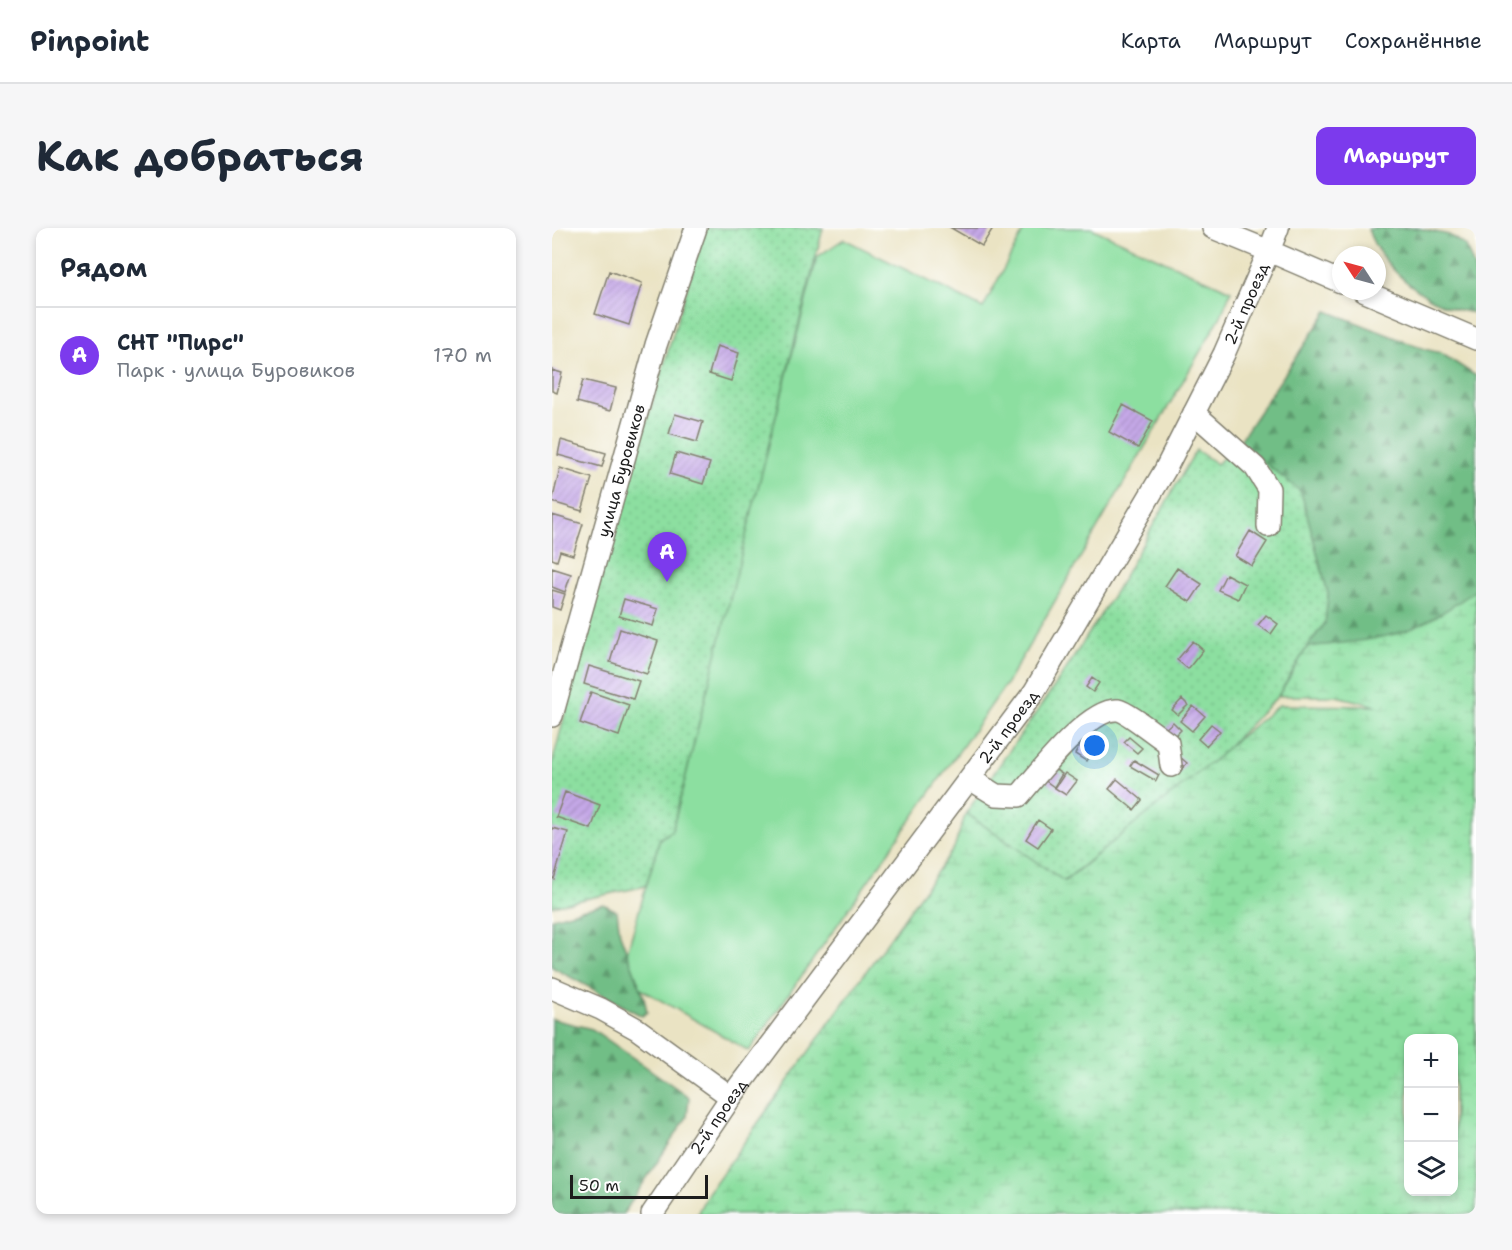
<!DOCTYPE html>
<html lang="ru">
<meta charset="utf-8">
<style>
body{margin:0;font-family:"Shantell Sans",sans-serif;background:#f6f6f7;color:#1f2937}
.controls{position:absolute;right:18px;bottom:18px;display:grid;overflow:hidden;border-radius:12px;box-shadow:0 3px 9px #0003}
.controls button{width:54px;height:54px;display:grid;place-items:center;padding:0;border:0;border-bottom:2px solid #e0e1e3;background:#fff;color:#1f2937;font:30px sans-serif}
.compass{position:absolute;left:780px;top:18px;width:54px;height:54px;border-radius:50%;background:#fff;box-shadow:0 3px 9px #0003;rotate:306deg}
.scale{position:absolute;left:18px;bottom:15px;width:138px;box-sizing:border-box;padding-left:6px;border:3px solid #1c1c1c;border-top:0;font-size:16px;line-height:21px;white-space:nowrap;color:#1c1c1c;-webkit-text-stroke:4px #fff;paint-order:stroke}
.you{position:absolute;left:543px;top:518px;width:21px;height:21px;margin:-15px;border:4px solid #fff;border-radius:50%;background:#1a73e8;box-shadow:0 0 0 9px #1a73e833}
.badge{display:grid;place-items:center;width:39px;height:39px;border-radius:50%;background:#7c3aed;color:#fff;font-size:20px;font-weight:700}
.pin{position:absolute;translate:-50% -50px;filter:drop-shadow(0 2px 3px #0008)}
.pin::after{content:'';position:absolute;top:32px;width:21px;height:18px;background:inherit;clip-path:polygon(0 0,100% 0,50% 100%)}
.list{margin:0;padding:0;list-style:none}
h2{display:flex;justify-content:space-between;align-items:center;height:78px;margin:0;padding:0 24px;font-size:26px}
h2 small{font-size:20px;font-weight:400;color:#747a83}
.list li{display:grid;grid-template-columns:39px 1fr auto;gap:18px;align-items:center;box-sizing:border-box;height:96px;padding:0 24px;border-top:2px solid #e0e1e3}
.list b{display:block;font-size:22px;white-space:nowrap}
.list p{margin:0;font-size:20px;white-space:nowrap;color:#747a83}
.list em{font-size:20px;font-style:normal;color:#747a83}
.icon{flex:none;width:33px;height:33px;fill:none;stroke:currentColor;stroke-width:2;stroke-linecap:round;stroke-linejoin:round}
.map{position:relative;flex:none;width:924px;height:986px;overflow:hidden;border-radius:12px}
header{display:flex;align-items:center;gap:36px;box-sizing:border-box;height:84px;padding:0 30px;background:#fff;border-bottom:2px solid #e0e1e3}
header strong{font-size:28px}
nav{display:flex;gap:33px;margin-inline-start:auto;font-size:21px}
.intro{display:flex;align-items:center;justify-content:space-between;box-sizing:border-box;height:144px;padding:0 36px}
h1{margin:0;font-size:42px}
.button{padding:15px 27px;border-radius:12px;background:#7c3aed;color:#fff;font-size:21px;font-weight:700}
main{display:flex;gap:36px;padding:0 36px}
aside{flex:1;background:#fff;border-radius:12px;box-shadow:0 3px 9px #0003}
.map>svg:first-child{display:block}
.grass{fill:#8cdfa0;stroke:#547e5e;stroke-width:1.5}
.forest{fill:url(#forest-firs);stroke:#466d51;stroke-width:1.5}
.wetland{fill:url(#wetland-marsh);stroke:#547e5e;stroke-width:1.5;fill-rule:evenodd}
.garden{fill:url(#garden-dots);stroke:#547e5e;stroke-width:1.5}
.building{fill:url(#building-hatch)}
.lines{fill:none;stroke-linecap:round;stroke-linejoin:round}
.minor-casing{stroke:#838070;stroke-width:24}
.minor{stroke:#fff;stroke-width:21}
.labels{text-anchor:middle;dominant-baseline:central;stroke-width:4.5;stroke-linejoin:round;paint-order:stroke}
.street-label{font-size:16px;fill:#1c1c1c;stroke:#fff}
</style>
<header>
<strong>Pinpoint</strong>
<nav><a>Карта</a><a>Маршрут</a><a>Сохранённые</a></nav>
</header>
<div class="intro"><h1>Как добраться</h1><a class="button">Маршрут</a></div>
<main>
<aside>
<h2>Рядом<small></small></h2>
<ul class="list">
<li><span class="badge">A</span><div><b>СНТ &quot;Пирс&quot;</b><p>Парк · улица Буровиков</p></div><em>170 m</em></li>
</ul>
</aside>
<div class="map">
<svg width="924" height="986" viewBox="0 0 924 986">
<defs>
<pattern id="forest-firs" width="22" height="20" patternUnits="userSpaceOnUse" patternTransform="scale(1.5)"><rect width="22" height="20" fill="#71be86"/><path d="M5 1l3.5 6h-7zM16 11l3.5 6h-7z" fill="#5c9a6d"/></pattern>
<pattern id="wetland-marsh" width="20" height="14" patternUnits="userSpaceOnUse" patternTransform="scale(1.5)"><rect width="20" height="14" fill="#8cdfa0"/><path d="M1 5h8M5 5V1M11 12h8M15 12V8" fill="none" stroke="#78bf89"/></pattern>
<pattern id="garden-dots" width="8" height="8" patternUnits="userSpaceOnUse" patternTransform="scale(1.5)"><rect width="8" height="8" fill="#8cdfa0"/><path d="M2 2h.1M6 6h.1" fill="none" stroke="#78bf89" stroke-width="1.8" stroke-linecap="round"/></pattern>
<pattern id="building-hatch" width="6" height="6" patternUnits="userSpaceOnUse" patternTransform="scale(1.5)"><rect width="6" height="6" fill="#c5a8e7"/><path d="M-1 1l2-2M0 6l6-6M5 7l2-2" fill="none" stroke="#a990c6"/></pattern>
</defs>
<rect width="100%" height="100%" fill="#fff"/>
<filter id="ink" filterUnits="userSpaceOnUse"><feTurbulence type="fractalNoise" baseFrequency=".0167" numOctaves="2"/><feDisplacementMap in="SourceGraphic" scale="12" xChannelSelector="R" yChannelSelector="G"/><feConvolveMatrix kernelMatrix="1 2 1 2 8 2 1 2 1" color-interpolation-filters="sRGB"/></filter>
<filter id="wash" filterUnits="userSpaceOnUse"><feTurbulence type="fractalNoise" baseFrequency=".008" numOctaves="4" result="noise"/><feDisplacementMap in="SourceGraphic" scale="24" xChannelSelector="R" yChannelSelector="G"/><feGaussianBlur stdDeviation="1.35" result="paint"/><feColorMatrix in="noise" values="0 0 0 0 0 0 0 0 0 0 0 0 0 0 0 0 0 1.4 0 .05"/><feComposite in="paint" operator="in"/></filter>
<g filter="url(#wash)">
<rect width="100%" height="100%" fill="#eae3c3"/>
<path class="grass" d="M 473,0 L 539,0 L 679,63 L 669,88 L 457,452 L 197,823 L 68,749 L 108,610 L 120,603 L 187,332 L 265,29 L 292,11 L 431,80 Z"/>
<path class="forest" d="M 822,0 L 866,0 L 897,7 L 914,18 L 924,45 L 924,85 C 882,83 828,41 816,1 Z
M 775,83 L 872,121 L 889,125 L 924,148 L 924,458 L 816,447 L 755,419 L 773,395 L 776,366 L 749,265 L 687,214 Z
M 51,676 L 65,683 L 68,706 L 92,769 L 95,784 L 90,788 L 0,739 L 0,690 Z
M 0,791 L 40,801 L 137,869 L 135,889 L 71,986 L 0,986 Z"/>
<path class="wetland" d="M 924,362 L 924,986 L 145,986 L 156,965 L 402,620 L 414,585 L 513,653 L 727,477 L 825,478 L 784,468 L 726,468 L 755,419 C 789,415 823,413 856,402 C 880,393 904,376 924,362 ZM 856,810 L 902,810 L 902,964 L 856,964 Z"/>
<path class="garden" d="M 153,0 L 271,0 L 120,603 L 108,610 L 94,658 L 0,678 L 0,536 L 53,333 Z
M 687,214 L 749,264 L 776,366 L 773,395 L 755,419 L 726,468 L 667,528 L 512,653 L 414,585 L 513,443 L 563,364 L 644,222 L 665,236 Z"/>
<g id="blocks">
<path class="building" d="M 399,0 L 441,0 L 430,18 Z
M 57,43 L 90,55 L 77,97 L 43,86 Z
M 165,118 L 187,125 L 179,153 L 157,146 Z
M 0,142 L 10,145 L 5,165 L 0,163 Z
M 31,152 L 64,160 L 58,183 L 25,174 Z
M 571,177 L 601,193 L 586,220 L 557,204 Z
M 123,186 L 151,194 L 145,214 L 117,206 Z
M 9,212 L 54,225 L 50,239 L 6,227 Z
M 124,225 L 158,235 L 151,256 L 118,246 Z
M 8,240 L 40,250 L 30,283 L 0,274 Z
M 0,287 L 31,296 L 21,327 L 8,323 L 5,333 L 0,331 Z
M 698,303 L 715,314 L 700,338 L 683,328 Z
M 0,340 L 19,346 L 13,364 L 0,359 Z
M 625,340 L 650,356 L 638,374 L 613,358 Z
M 674,346 L 693,356 L 686,371 L 666,362 Z
M 0,362 L 13,366 L 8,382 L 0,379 Z
M 72,371 L 106,381 L 101,398 L 67,388 Z
M 714,387 L 726,396 L 719,406 L 706,397 Z
M 68,401 L 106,413 L 95,446 L 58,434 Z
M 641,413 L 651,422 L 636,441 L 625,432 Z
M 37,438 L 87,453 L 81,471 L 32,456 Z
M 540,450 L 547,455 L 541,464 L 534,459 Z
M 39,464 L 77,477 L 67,508 L 28,495 Z
M 630,471 L 636,477 L 626,487 L 620,482 Z
M 641,478 L 653,488 L 640,503 L 628,493 Z
M 621,494 L 629,502 L 620,511 L 612,502 Z
M 659,496 L 668,503 L 654,518 L 646,511 Z
M 577,509 L 590,520 L 585,525 L 572,514 Z
M 531,512 L 542,519 L 534,533 L 523,526 Z
M 627,528 L 635,535 L 627,545 L 619,538 Z
M 582,532 L 607,547 L 604,553 L 578,538 Z
M 499,539 L 510,546 L 502,559 L 491,551 Z
M 513,545 L 525,553 L 514,567 L 503,560 Z
M 565,551 L 590,572 L 582,582 L 557,561 Z
M 13,564 L 48,577 L 39,601 L 4,589 Z
M 486,592 L 499,601 L 486,619 L 474,611 Z
M 0,600 L 16,604 L 2,651 L 0,650 Z"/>
</g>
</g>
<g filter="url(#ink)">
<use href="#blocks" fill-opacity="0" stroke="#838070" stroke-width="1.5"/>
<g class="lines">
<g class="minor-casing">
<g id="minor">
<path d="M 726,0 L 717,23 L 789,54"/>
<path d="M 811,63 L 924,111"/>
<path d="M 642,185 L 703,239 L 717,261 L 716,298"/>
<path id="s1" d="M 0,488 L 104,117 L 144,0"/>
<path d="M 418,551 L 444,567 L 467,568 C 486,546 537,479 566,482 C 574,483 607,509 616,515 L 619,538"/>
<path d="M 0,760 L 49,781 L 85,801 L 179,869"/>
<path id="s2" d="M 100,986 L 179,869 L 482,464 L 613,242 L 672,126 L 717,23 L 661,0"/>
</g>
</g>
<use href="#minor" class="minor"/>
</g>
</g>
<g class="labels">
<g class="street-label">
<text stroke="none"><textPath href="#s2" startOffset="1090">2-й проезд</textPath></text>
<text stroke="none"><textPath href="#s1" startOffset="255">улица Буровиков</textPath></text>
<text stroke="none"><textPath href="#s2" startOffset="604">2-й проезд</textPath></text>
<text stroke="none"><textPath href="#s2" startOffset="118">2-й проезд</textPath></text>
</g>
</g>
</svg>
<div class="controls">
<button>+</button>
<button>−</button>
<button><svg class="icon" aria-label="layers" viewBox="0 0 24 24"><path d="M12 4l9 5-9 5-9-5zM3 14l9 5 9-5"/></svg></button>
</div>
<svg class="compass" viewBox="-18 -18 36 36"><path d="M0-13l5 13h-10z" fill="#e53935"/><path d="M0 13l5-13h-10z" fill="#747a83"/></svg>
<div class="scale">50 m</div>
<div class="you"></div>
<div class="pin badge" style="left:115px;top:354px">A</div>
</div>
</main>
